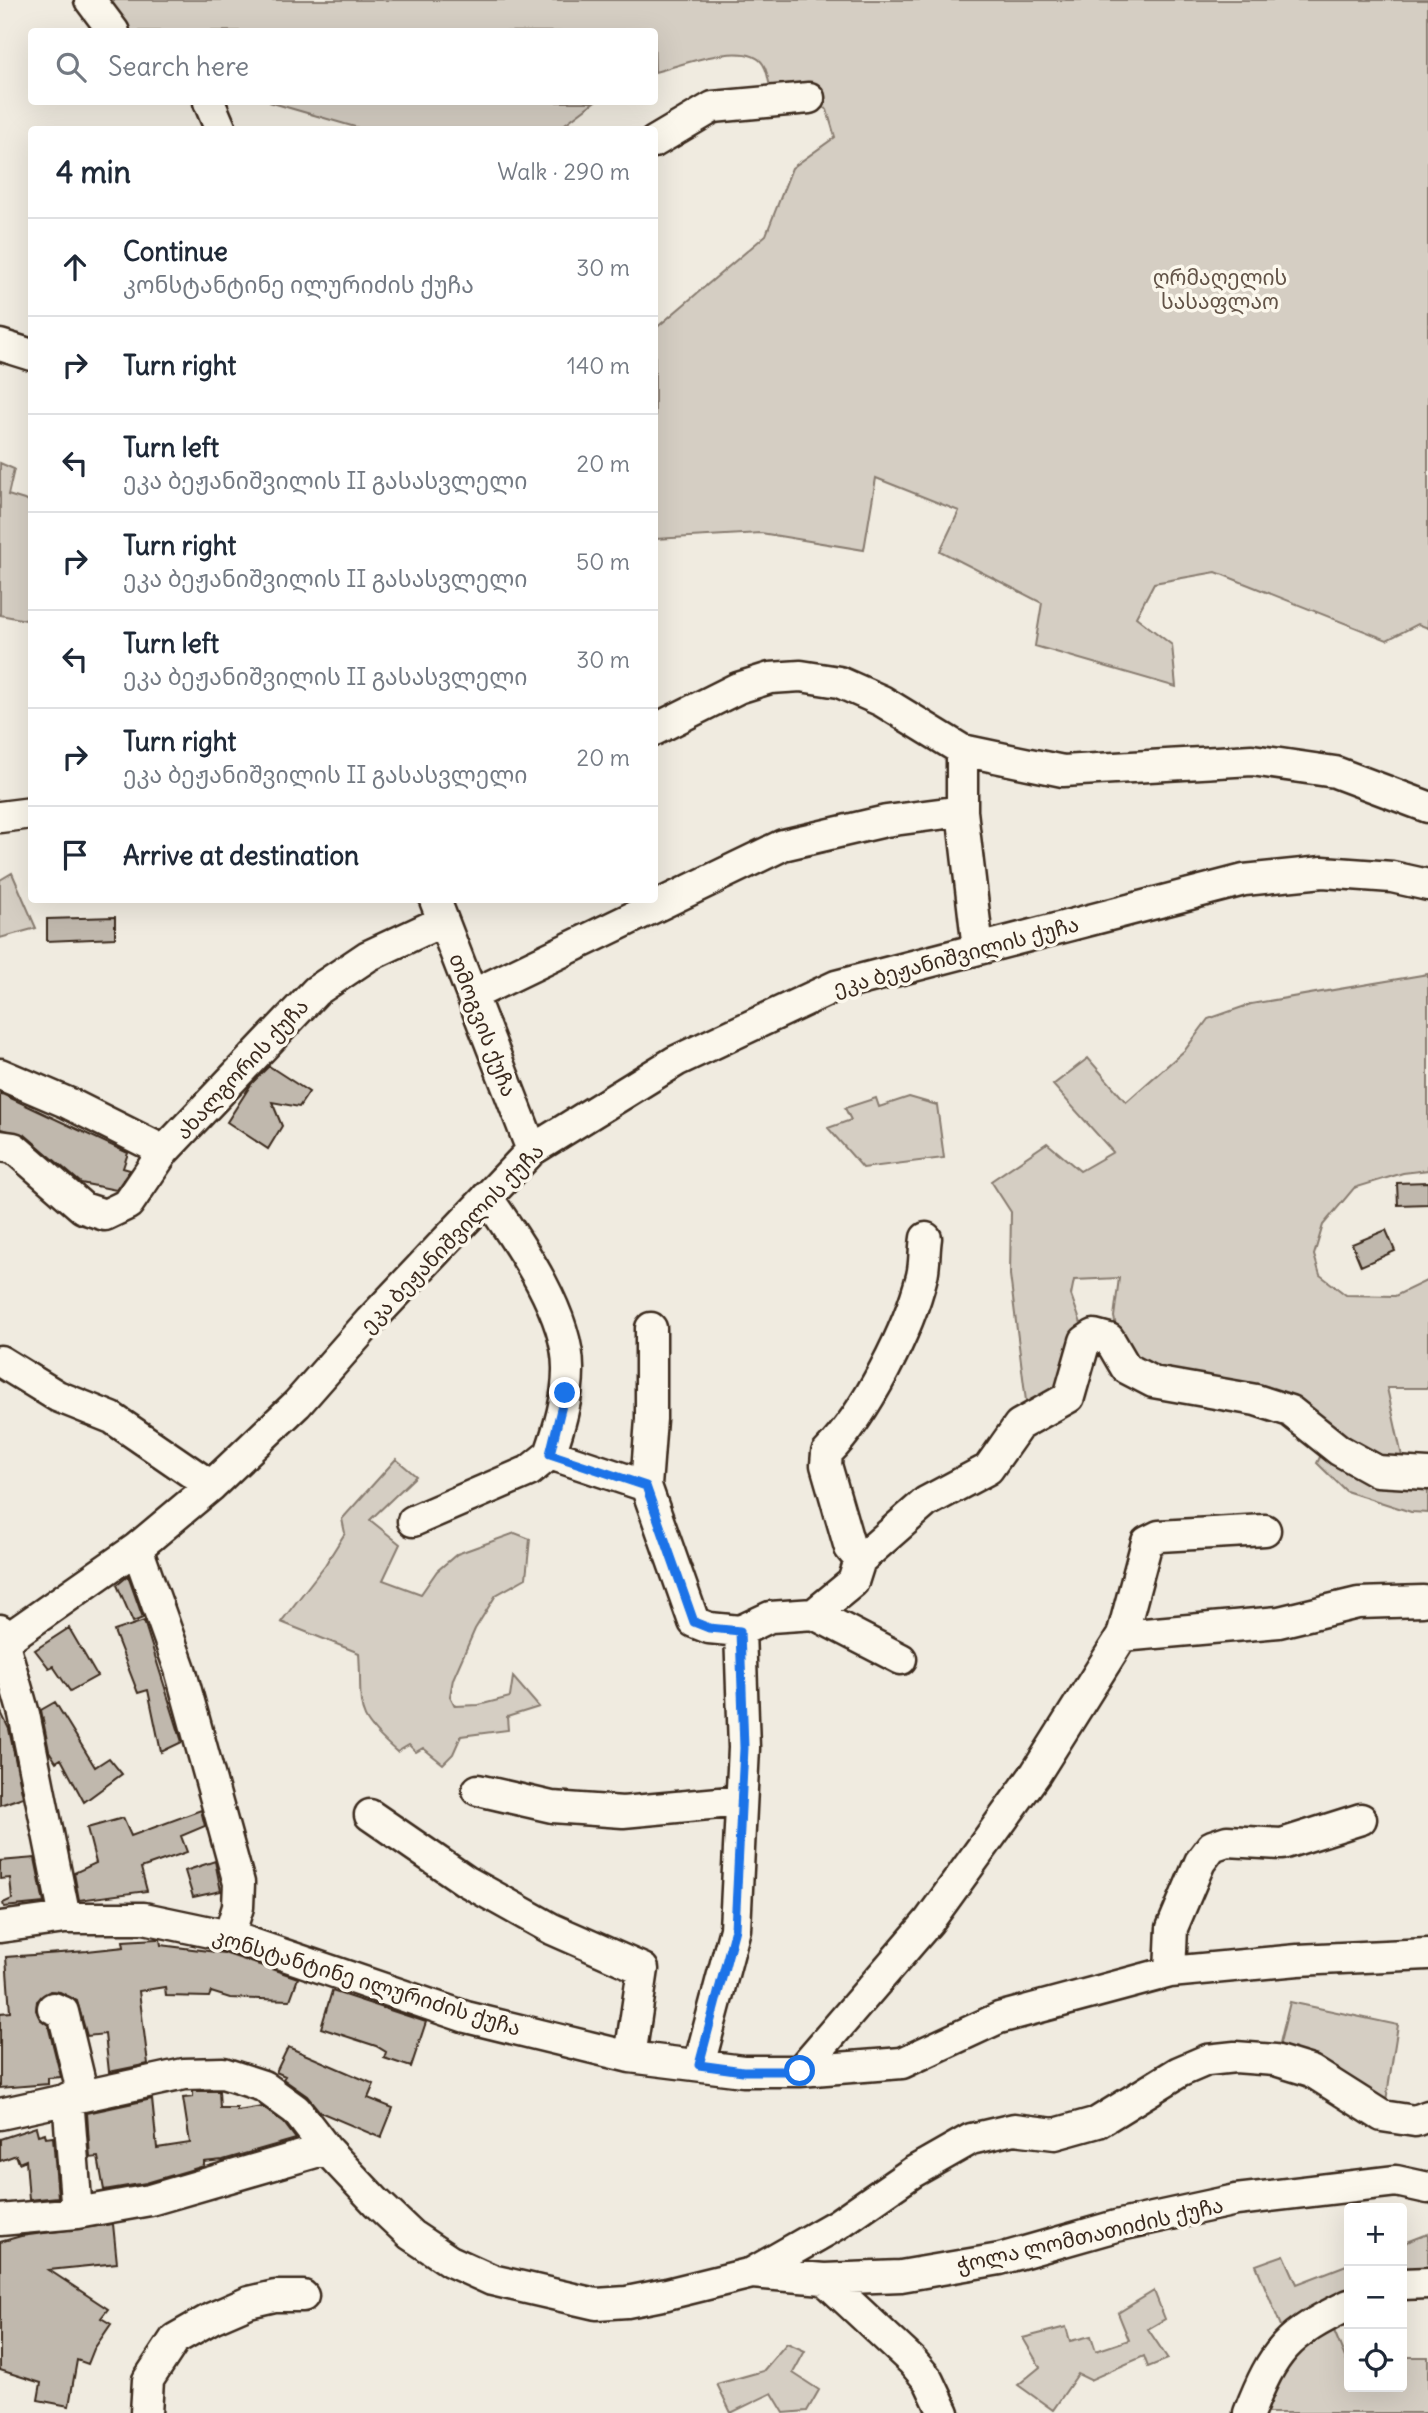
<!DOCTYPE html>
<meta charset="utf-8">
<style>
body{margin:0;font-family:Delius,"Noto Sans Georgian",sans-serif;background:#f6f6f7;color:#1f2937}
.controls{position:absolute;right:21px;bottom:21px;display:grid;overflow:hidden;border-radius:7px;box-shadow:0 7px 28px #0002}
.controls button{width:63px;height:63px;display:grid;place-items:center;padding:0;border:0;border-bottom:2px solid #e0e1e3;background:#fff;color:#1f2937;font:35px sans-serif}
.stop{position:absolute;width:21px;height:21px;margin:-16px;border:5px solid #1a73e8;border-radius:50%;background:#fff}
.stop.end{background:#1a73e8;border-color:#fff;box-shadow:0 2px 7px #0008}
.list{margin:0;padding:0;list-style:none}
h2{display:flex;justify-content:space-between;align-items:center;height:91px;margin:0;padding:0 28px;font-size:30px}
h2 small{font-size:23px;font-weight:400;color:#747a83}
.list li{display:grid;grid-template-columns:46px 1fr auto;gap:21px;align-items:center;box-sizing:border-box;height:98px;padding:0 28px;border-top:2px solid #e0e1e3}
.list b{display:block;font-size:26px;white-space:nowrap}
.list p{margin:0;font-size:23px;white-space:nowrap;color:#747a83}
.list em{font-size:23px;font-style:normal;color:#747a83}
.icon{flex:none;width:38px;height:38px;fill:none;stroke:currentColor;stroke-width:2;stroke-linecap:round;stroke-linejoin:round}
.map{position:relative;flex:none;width:1428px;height:2413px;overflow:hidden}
.search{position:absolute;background:#fff;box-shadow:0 7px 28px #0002;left:28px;top:28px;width:630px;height:77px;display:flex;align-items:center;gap:18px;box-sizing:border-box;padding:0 24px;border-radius:7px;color:#747a83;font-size:26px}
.panel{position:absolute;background:#fff;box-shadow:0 7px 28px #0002;left:28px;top:126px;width:630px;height:777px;border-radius:7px}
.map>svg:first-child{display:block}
.green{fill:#d5cec3;stroke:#887c70;stroke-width:2}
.building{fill:#c0b8ad;stroke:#3b2a1e;stroke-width:2}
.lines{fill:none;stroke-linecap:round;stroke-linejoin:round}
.minor-casing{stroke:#3b2a1e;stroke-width:35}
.minor{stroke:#fbf7ec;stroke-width:30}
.route{stroke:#1a73e8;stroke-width:9}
.labels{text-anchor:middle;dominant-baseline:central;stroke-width:7;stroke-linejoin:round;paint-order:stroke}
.park-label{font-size:21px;fill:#625347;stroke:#fbf7ec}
.street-label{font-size:21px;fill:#3b2a1e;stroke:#fbf7ec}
</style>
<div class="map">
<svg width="1428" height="2413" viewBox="0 0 1428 2413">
<rect width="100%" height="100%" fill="#f0ebe0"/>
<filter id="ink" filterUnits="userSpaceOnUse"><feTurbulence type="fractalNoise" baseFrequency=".0143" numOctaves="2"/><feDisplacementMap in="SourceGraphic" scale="14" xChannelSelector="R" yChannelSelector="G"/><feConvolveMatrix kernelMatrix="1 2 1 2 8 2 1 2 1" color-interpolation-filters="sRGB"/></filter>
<g filter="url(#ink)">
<path class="green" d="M 102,0 L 1428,0 L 1428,628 L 1418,624 L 1387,640 L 1216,572 L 1154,583 L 1136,617 L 1172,645 L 1176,687 L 1035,646 L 1042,603 L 940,551 L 959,511 L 876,478 L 864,550 L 761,533 L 655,539 L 655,329 L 766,235 L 792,168 L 835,137 L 827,110 L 809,98 L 772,101 C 770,90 769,73 763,64 C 746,39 679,66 655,72 L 654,32 L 131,31 Z
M 269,102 L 594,102 L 557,130 L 362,129 Z
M 0,463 L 14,469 L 8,495 L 31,502 L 31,621 L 0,615 Z
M 12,873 L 36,928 L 0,938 L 0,880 Z
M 1428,974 L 1428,1170 L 1403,1173 L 1354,1188 L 1323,1225 L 1314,1255 L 1320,1275 L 1346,1295 L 1395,1296 L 1428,1280 L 1428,1388 L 1387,1388 L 1403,1461 L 1356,1449 L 1324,1419 L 1286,1396 L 1205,1383 L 1138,1362 L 1119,1340 L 1114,1317 L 1119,1278 L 1074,1280 L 1071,1295 L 1083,1329 L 1067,1395 L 1027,1409 L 1010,1275 L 1011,1212 L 991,1181 L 1047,1143 L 1080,1171 L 1113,1152 L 1053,1085 L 1088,1058 L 1126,1102 L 1185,1050 L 1208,1019 L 1251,1004 Z
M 909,1097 L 937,1105 L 944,1158 L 863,1168 L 828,1128 L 851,1120 L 845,1108 L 876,1098 L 879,1107 Z
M 1323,1451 L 1428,1481 L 1428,1513 L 1411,1512 L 1346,1491 L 1317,1463 Z
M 396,1459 L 416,1476 L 370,1520 L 400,1544 L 383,1580 L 421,1594 L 437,1571 L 457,1554 L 515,1533 L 530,1539 L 526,1578 L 496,1595 L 475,1629 L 453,1679 L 450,1696 L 455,1706 L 479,1705 L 510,1697 L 513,1677 L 539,1707 L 507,1717 L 508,1730 L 461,1736 L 453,1754 L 443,1764 L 423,1748 L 416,1752 L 409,1745 L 397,1752 C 351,1712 363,1710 359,1653 L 281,1622 L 325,1565 L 345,1533 L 342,1519 Z
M 1290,2002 L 1398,2025 L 1386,2101 L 1303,2055 L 1279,2047 Z
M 1428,2234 L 1428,2275 L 1402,2277 L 1402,2244 Z
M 1284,2255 L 1297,2284 L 1349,2264 L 1349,2293 L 1283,2331 L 1256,2265 Z
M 1154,2291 L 1165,2319 L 1148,2329 L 1168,2359 L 1148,2367 L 1144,2356 L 1090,2380 L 1078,2374 L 1053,2410 L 1018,2385 L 1040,2367 L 1023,2338 L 1066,2327 L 1070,2341 L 1091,2336 L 1096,2351 L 1129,2340 L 1118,2313 Z
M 1330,2321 L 1349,2367 L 1349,2387 L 1402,2387 L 1402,2357 L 1428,2357 L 1428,2413 L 1255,2413 L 1276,2365 Z
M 787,2343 L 805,2351 L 793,2373 L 819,2390 L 807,2411 L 784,2413 L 772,2393 L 731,2413 L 717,2384 L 763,2371 Z"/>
<path class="building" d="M 115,917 L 115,938 L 47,941 L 47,919 Z
M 269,1066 L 309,1092 L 299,1107 L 272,1102 L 282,1126 L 268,1149 L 227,1122 L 252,1083 Z
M 0,1093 L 128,1153 L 123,1168 L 130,1170 L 116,1190 L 81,1183 L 25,1135 L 0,1129 Z
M 1428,1182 L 1428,1204 L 1398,1205 L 1397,1183 Z
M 1386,1230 L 1395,1251 L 1361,1266 L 1352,1244 Z
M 128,1576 L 143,1618 L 133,1622 L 117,1585 Z
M 144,1621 L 182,1742 L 161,1752 L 148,1690 L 138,1693 L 114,1631 Z
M 69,1628 L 97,1676 L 70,1691 L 53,1666 L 49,1668 L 35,1650 Z
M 55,1702 L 95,1767 L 109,1758 L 122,1774 L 84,1802 L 61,1759 L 56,1762 L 49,1751 L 41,1710 Z
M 0,1710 L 9,1729 L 23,1797 L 0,1805 Z
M 201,1810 L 205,1826 L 181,1836 L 187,1852 L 141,1868 L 147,1891 L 79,1900 L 74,1873 L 96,1863 L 87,1828 L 123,1818 L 131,1836 Z
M 35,1858 L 44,1903 L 4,1907 L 3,1903 L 12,1899 L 10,1878 L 0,1879 L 0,1861 Z
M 215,1861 L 221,1891 L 193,1897 L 185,1871 Z
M 157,1939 L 160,1939 L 161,1945 L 224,1953 L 298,1978 L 290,2000 L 230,1998 L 211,1992 L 209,1997 L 166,1996 L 165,1987 L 139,1991 L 148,2064 L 109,2072 L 105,2034 L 87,2036 L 77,2001 L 60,1992 L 50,1991 L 37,2001 L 36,2010 L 40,2019 L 48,2025 L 61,2077 L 48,2078 L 48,2084 L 0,2088 L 0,2013 L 10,2012 L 6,1957 L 87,1951 L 124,1947 L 123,1941 Z
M 332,1991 L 426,2022 L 411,2067 L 384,2058 L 386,2052 L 376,2046 L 321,2028 Z
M 288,2047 L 374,2084 L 368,2098 L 393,2108 L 381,2138 L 320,2112 L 307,2096 L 283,2079 L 285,2076 L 276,2072 Z
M 193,2091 L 219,2091 L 220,2108 L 237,2108 L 237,2111 L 262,2107 L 284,2123 L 296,2139 L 223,2160 L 204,2162 L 204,2166 L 146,2183 L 104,2190 L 98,2157 L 90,2158 L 87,2113 L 152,2099 L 157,2148 L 190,2143 L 183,2098 L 193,2097 Z
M 36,2127 L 38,2135 L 45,2133 L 46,2138 L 53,2137 L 58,2197 L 29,2200 L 26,2160 L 19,2163 L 16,2155 L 0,2161 L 0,2139 Z
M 113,2224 L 117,2263 L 49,2270 L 108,2309 L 101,2318 L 111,2324 L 94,2349 L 88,2364 L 77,2360 L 69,2406 L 38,2400 L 41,2383 L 0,2370 L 0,2242 L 21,2236 Z"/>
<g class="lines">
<g class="minor-casing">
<path id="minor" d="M 90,0 L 114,32
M 209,102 L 221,130
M 654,142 L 713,107 L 809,98
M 0,345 L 32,355
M 654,730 L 738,688 L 770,678 L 801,676 L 839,682 L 882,701 L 962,750 L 1063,771 L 1252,760 L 1335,772 L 1428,807
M 962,750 L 962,811 L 978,949
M 0,817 L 32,813
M 435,900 L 532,1150
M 472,995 L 783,845 L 886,821 L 962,811
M 0,1074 L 68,1103 L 164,1151
M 0,1146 L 14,1148 L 83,1208 L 105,1215 L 128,1204 L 164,1151 L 316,991 L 368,956 L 443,921
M 487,1197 C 518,1242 569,1314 568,1370 C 568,1399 559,1428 550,1454
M 0,1361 L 57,1396 L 112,1418 L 211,1486
M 646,1486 L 651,1419 L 651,1328
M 413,1521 L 529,1471 L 550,1454 L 646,1486 L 694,1622 L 709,1628 L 740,1631 L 770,1617 L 814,1614 L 901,1659
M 137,1548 L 180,1669 L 239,1883 L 238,1907 L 229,1936
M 860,1560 L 850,1548 L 826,1465 L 827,1453 C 866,1414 909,1329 922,1276 C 925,1264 924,1250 926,1238
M 814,1614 L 853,1582 L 860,1560 L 926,1502 L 988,1469 L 1019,1425 L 1069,1397 L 1085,1341 L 1094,1335 L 1109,1339 L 1126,1368 L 1153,1382 L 1256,1400 L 1290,1411 L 1339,1450 L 1377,1471 L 1428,1474
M 0,1630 L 24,1714 L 65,1918
M 1122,1636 L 1279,1622 L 1358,1603 L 1423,1601
M 0,1644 L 137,1548 L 211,1486 L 297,1404 L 370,1321 L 532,1150 L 676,1061 L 836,986 L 1244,880 L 1323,872 L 1392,877 L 1428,885
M 478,1790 L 552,1807 L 623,1812 L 741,1801
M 370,1815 L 466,1881 L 552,1929 L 643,1969 L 630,2057
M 0,1927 L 65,1918 L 144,1918 L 229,1936 L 466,2017 L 630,2057 L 743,2071 L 800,2071 L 902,2063 L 999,2018 L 1170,1972 L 1298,1960 L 1428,1954
M 1170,1972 L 1172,1928 L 1200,1862 L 1212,1846 L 1227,1841 L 1282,1844 L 1361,1819
M 53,2008 L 63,2012 L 83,2095
M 699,2065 L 735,1929 L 744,1748 L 740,1631
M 800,2071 L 929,1921 L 1036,1773 L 1122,1636 L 1147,1542 L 1159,1536 L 1265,1530
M 68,2098 L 77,2213
M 0,2114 L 184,2074 L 223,2073 L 263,2086 L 296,2110 L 326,2149 L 376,2202 L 411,2235 L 450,2261 L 492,2280 L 596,2304 L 627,2302 L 667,2294 L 752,2273 L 838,2224 L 913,2172 L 971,2139 L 1014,2129 L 1055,2134 L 1098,2122 L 1179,2072 L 1207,2060 L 1235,2057 L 1275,2060 L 1311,2071 L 1382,2116 L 1415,2121 L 1428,2116
M 0,2220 L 77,2213 L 150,2200 L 326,2149
M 752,2273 L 824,2279 L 901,2276 L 1000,2259 L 1116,2226 L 1236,2200 L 1396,2181 L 1428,2188
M 824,2279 L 912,2361 L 929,2381 L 944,2413
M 1402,2284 L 1428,2283
M 146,2413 L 148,2380 L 175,2339 L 212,2318 L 249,2302 L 275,2296 L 303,2296
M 1249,2413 C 1274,2349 1287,2335 1349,2305"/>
</g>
<use href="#minor" class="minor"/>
</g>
</g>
<g class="lines" filter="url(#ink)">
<path class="route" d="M 565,1393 L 550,1454 L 646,1486 L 694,1622 L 709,1628 L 740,1631 L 744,1748 L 735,1929 L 699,2065 L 743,2071 L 800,2071"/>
</g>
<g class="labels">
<g class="park-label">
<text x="1220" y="277">ღრმაღელის<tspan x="1220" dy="24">სასაფლაო</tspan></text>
</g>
<g class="street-label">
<text transform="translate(956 956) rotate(-15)">ეკა ბეჟანიშვილის ქუჩა</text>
<text transform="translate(483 1025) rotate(69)">თმოგვის ქუჩა</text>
<text transform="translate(242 1069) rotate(-47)">ახალგორის ქუჩა</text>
<text transform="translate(452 1238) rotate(-46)">ეკა ბეჟანიშვილის ქუჩა</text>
<text transform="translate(367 1982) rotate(17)">კონსტანტინე ილურიძის ქუჩა</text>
<text transform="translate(1090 2235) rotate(-13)">ჭოლა ლომთათიძის ქუჩა</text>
</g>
</g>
</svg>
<div class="controls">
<button>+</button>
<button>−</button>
<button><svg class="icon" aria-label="locate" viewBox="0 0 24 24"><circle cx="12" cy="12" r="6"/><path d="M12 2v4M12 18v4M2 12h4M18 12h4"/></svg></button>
</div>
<div class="stop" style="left:800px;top:2071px"></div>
<div class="stop end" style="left:565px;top:1393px"></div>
<div class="search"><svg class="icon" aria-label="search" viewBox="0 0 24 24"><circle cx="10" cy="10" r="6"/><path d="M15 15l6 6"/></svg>Search here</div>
<section class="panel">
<h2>4 min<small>Walk · 290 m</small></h2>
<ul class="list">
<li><svg class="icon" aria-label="ahead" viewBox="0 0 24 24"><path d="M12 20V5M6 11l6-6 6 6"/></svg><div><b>Continue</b><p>კონსტანტინე ილურიძის ქუჩა</p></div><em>30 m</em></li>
<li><svg class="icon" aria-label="right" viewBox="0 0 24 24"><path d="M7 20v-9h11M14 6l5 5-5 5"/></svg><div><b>Turn right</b></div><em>140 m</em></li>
<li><svg class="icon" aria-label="left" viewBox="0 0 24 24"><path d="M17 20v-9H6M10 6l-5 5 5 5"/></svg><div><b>Turn left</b><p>ეკა ბეჟანიშვილის II გასასვლელი</p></div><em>20 m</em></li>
<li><svg class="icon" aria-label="right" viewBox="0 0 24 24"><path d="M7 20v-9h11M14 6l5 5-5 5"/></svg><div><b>Turn right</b><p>ეკა ბეჟანიშვილის II გასასვლელი</p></div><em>50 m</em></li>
<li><svg class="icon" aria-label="left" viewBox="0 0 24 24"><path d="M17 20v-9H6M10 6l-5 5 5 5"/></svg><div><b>Turn left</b><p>ეკა ბეჟანიშვილის II გასასვლელი</p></div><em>30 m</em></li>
<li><svg class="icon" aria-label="right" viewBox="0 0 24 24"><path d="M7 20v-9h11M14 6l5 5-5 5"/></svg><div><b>Turn right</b><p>ეკა ბეჟანიშვილის II გასასვლელი</p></div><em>20 m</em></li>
<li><svg class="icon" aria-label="arrive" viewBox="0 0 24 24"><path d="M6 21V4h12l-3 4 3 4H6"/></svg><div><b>Arrive at destination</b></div></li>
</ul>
</section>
</div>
